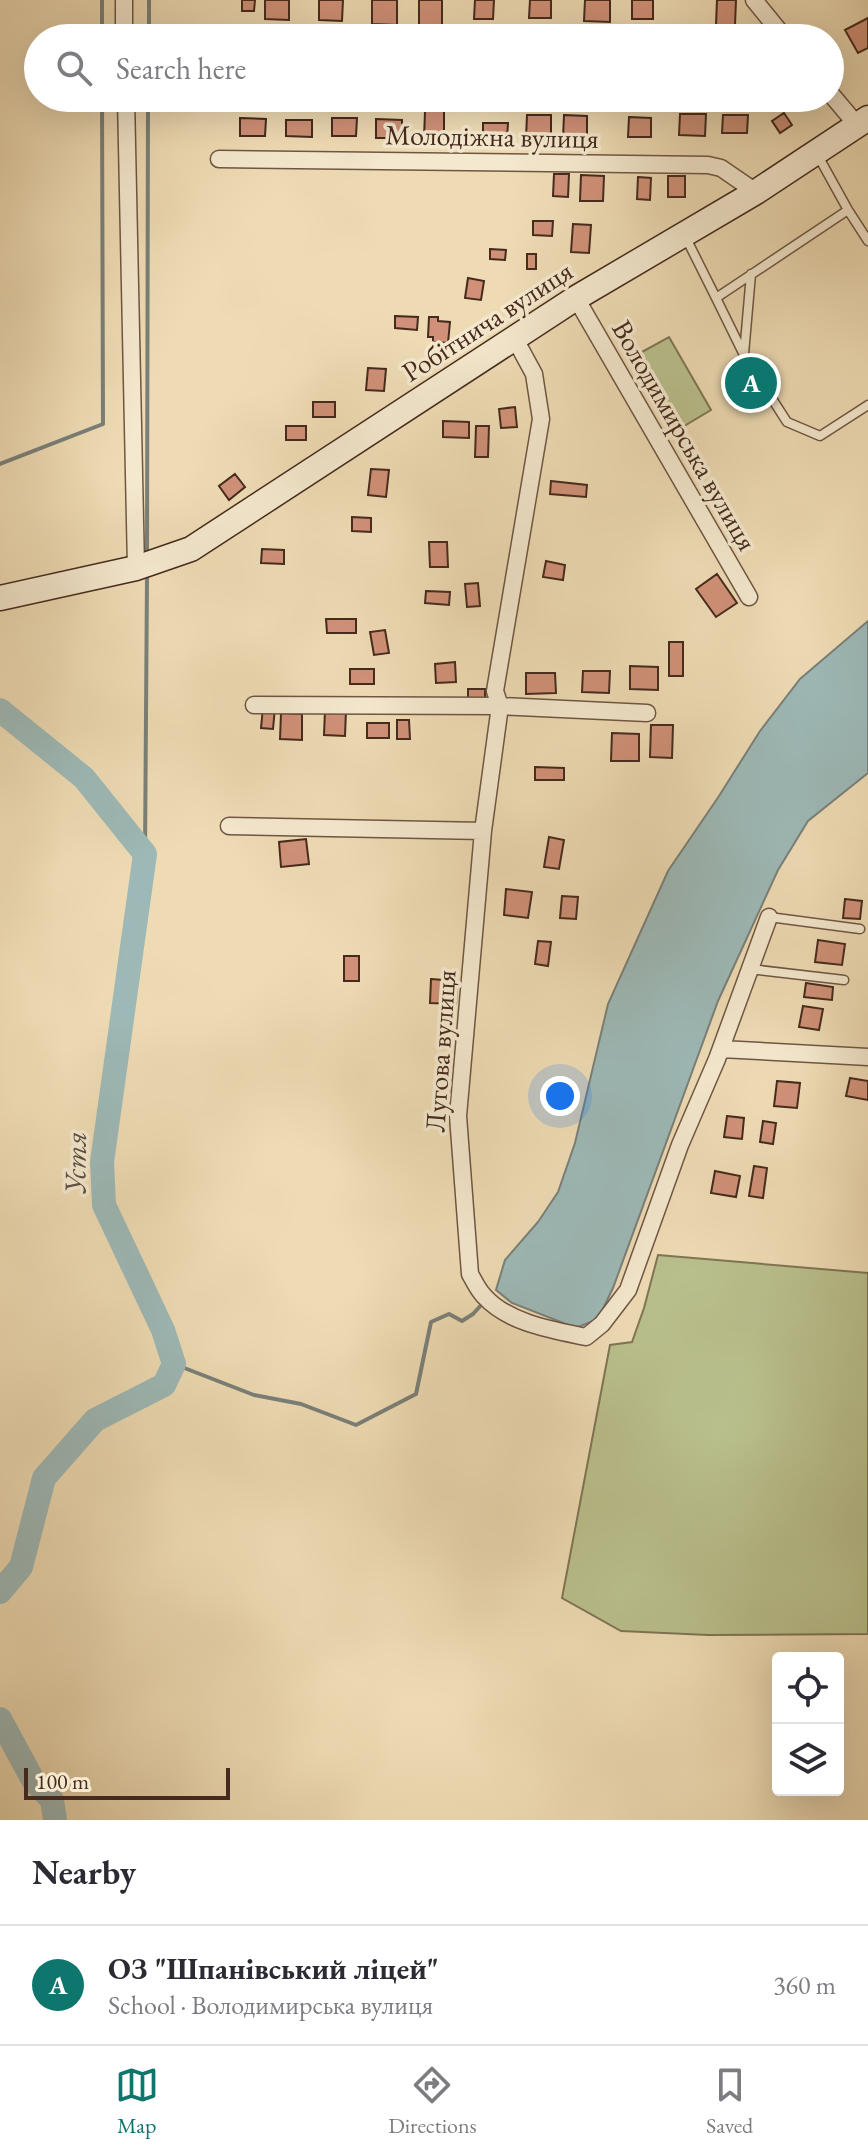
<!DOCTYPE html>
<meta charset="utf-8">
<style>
body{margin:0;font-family:"EB Garamond",serif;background:#f2f2f3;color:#2b2b33}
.controls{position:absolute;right:24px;bottom:24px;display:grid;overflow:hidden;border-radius:8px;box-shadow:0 8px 32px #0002}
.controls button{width:72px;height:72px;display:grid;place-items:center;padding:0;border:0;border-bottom:2px solid #e1e1e2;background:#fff;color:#2b2b33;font:40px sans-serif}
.scale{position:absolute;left:24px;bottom:20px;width:206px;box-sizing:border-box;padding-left:8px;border:4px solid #452a1d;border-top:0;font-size:22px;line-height:28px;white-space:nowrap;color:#452a1d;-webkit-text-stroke:6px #f4e8ce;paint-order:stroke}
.you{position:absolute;left:560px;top:1096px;width:28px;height:28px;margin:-20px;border:6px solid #fff;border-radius:50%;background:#1a73e8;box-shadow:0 0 0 12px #1a73e833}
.badge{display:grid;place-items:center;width:52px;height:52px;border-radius:50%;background:#0f766e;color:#fff;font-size:26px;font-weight:700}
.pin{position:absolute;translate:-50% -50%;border:4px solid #fff;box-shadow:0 2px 8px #0006}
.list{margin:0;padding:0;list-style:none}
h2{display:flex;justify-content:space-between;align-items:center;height:104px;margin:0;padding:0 32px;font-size:34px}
h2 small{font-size:26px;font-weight:400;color:#7c7c81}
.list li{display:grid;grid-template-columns:52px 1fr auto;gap:24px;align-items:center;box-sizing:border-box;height:120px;padding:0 32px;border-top:2px solid #e1e1e2}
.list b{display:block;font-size:30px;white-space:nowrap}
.list p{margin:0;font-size:26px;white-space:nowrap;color:#7c7c81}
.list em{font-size:26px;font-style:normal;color:#7c7c81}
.icon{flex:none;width:44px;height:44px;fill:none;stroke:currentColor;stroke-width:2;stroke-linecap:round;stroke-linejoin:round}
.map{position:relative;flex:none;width:868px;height:1820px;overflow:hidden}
.search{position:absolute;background:#fff;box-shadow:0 8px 32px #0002;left:24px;right:24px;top:24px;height:88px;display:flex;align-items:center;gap:20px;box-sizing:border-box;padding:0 28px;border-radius:44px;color:#7c7c81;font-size:30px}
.sheet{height:224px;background:#fff}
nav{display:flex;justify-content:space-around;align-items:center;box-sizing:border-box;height:112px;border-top:2px solid #e1e1e2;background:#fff;font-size:22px;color:#7c7c81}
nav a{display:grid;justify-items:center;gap:4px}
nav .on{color:#0f766e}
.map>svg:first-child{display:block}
.green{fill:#b9c08d;stroke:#7f7555;stroke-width:2}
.water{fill:#9db9b7;stroke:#7a8079;stroke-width:2}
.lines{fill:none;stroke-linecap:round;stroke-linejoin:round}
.stream{stroke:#7a8079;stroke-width:4}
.river{stroke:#9db9b7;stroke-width:24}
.building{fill:#d09178;stroke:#452a1d;stroke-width:2}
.lane-casing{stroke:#6f5643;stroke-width:11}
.street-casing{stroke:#6f5643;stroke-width:19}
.secondary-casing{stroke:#452a1d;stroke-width:27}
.lane{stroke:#f4e8ce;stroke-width:8}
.street{stroke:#f4e8ce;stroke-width:16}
.secondary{stroke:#f4e8ce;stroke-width:24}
.labels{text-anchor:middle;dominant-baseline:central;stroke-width:7;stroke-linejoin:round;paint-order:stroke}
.street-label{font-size:28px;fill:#452a1d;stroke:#f4e8ce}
.water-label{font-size:30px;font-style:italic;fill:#5b4e44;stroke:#f4e8ce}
</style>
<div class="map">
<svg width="868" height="1820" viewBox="0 0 868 1820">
<rect width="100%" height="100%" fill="#eedbb4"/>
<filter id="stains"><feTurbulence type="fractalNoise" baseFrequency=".0025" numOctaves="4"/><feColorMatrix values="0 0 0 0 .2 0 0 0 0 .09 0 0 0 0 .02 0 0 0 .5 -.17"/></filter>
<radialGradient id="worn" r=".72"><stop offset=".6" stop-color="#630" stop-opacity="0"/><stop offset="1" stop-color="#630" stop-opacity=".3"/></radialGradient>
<path class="green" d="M 669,337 L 711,410 L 674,432 L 631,358 Z
M 658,1255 L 868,1273 L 868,1634 L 708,1635 L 621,1631 L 562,1598 L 610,1345 L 632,1342 L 644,1308 Z"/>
<path class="water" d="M 868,621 L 868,773 L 808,821 L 778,870 L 718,1001 L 613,1288 L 598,1319 L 576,1328 L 512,1303 L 496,1290 L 505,1260 L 538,1222 L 558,1192 L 575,1143 L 608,1004 L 668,871 L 719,796 L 760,731 L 800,679 Z"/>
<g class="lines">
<path class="stream" d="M 102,0 L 102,38
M 149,38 L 149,0
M 0,464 L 103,424 L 102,98
M 147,551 L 148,98
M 145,854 L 147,577
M 174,1364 L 254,1395 L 301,1404 L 356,1425 L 416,1394 L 431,1322 L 449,1314 L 462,1321 L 473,1314 L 483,1303"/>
<path class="river" d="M 0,710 L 84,778 L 145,854 L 102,1162 L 104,1205 L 163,1330 L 174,1364 L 164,1385 L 95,1420 L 44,1478 L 21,1567 L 0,1592
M 0,1719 L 33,1780 L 52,1800 L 55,1820"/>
</g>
<path class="building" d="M 242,0 L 255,0 L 254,11 L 242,11 Z
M 265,0 L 289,0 L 289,20 L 265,19 Z
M 319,0 L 343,0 L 342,21 L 319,20 Z
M 372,0 L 397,0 L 397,25 L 372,24 Z
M 419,0 L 442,0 L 442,25 L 419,25 Z
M 475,0 L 494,0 L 493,19 L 474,19 Z
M 530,0 L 551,0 L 551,18 L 529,18 Z
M 585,0 L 610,0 L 610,22 L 584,21 Z
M 632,0 L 653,0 L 653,19 L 632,19 Z
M 717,0 L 736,0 L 735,25 L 716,25 Z
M 868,18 L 868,48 L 858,53 L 845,30 Z
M 529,26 L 548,26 L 547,38 L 529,38 Z
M 469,29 L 495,29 L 495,38 L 468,38 Z
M 633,31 L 658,31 L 657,38 L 633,38 Z
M 588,32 L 608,33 L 608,38 L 588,38 Z
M 376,98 L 400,98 L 400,105 L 376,105 Z
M 464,98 L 497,98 L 497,102 L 464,101 Z
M 567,98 L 590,98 L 590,104 L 567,103 Z
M 425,111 L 444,111 L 444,139 L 424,139 Z
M 784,113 L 792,125 L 780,133 L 772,121 Z
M 680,114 L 706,114 L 705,136 L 679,135 Z
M 527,115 L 551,115 L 551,138 L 526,138 Z
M 564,115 L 587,116 L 587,139 L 563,138 Z
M 723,115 L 748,115 L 747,133 L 722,133 Z
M 629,117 L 651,118 L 651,137 L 628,137 Z
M 240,118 L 266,119 L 265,136 L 240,136 Z
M 332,118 L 357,118 L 356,136 L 332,136 Z
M 376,119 L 402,120 L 402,138 L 376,138 Z
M 286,120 L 312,120 L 312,137 L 286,136 Z
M 483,123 L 508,123 L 507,138 L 483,137 Z
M 554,174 L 569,174 L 568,197 L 553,196 Z
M 581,175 L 604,176 L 603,201 L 580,201 Z
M 668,176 L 685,176 L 685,197 L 668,197 Z
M 638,177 L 651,178 L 650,200 L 637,199 Z
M 533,221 L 553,221 L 552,236 L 533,235 Z
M 573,224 L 591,225 L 589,253 L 571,252 Z
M 490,249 L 506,250 L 505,260 L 490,259 Z
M 527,254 L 536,254 L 536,269 L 527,269 Z
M 468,278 L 484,281 L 481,300 L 465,298 Z
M 395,316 L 418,317 L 417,330 L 395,328 Z
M 429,317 L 438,317 L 438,321 L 450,322 L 448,343 L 433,342 L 433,337 L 428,337 Z
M 368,368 L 386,369 L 384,391 L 366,390 Z
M 313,402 L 335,402 L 335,417 L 313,417 Z
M 515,407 L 517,427 L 501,428 L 499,409 Z
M 443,421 L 469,422 L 469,438 L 443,437 Z
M 286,426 L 306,426 L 306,440 L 286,440 Z
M 476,426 L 489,426 L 488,457 L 475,457 Z
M 371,469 L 389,470 L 386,497 L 368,495 Z
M 235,474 L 245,487 L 229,500 L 219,486 Z
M 551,481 L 587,485 L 586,497 L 550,494 Z
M 352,517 L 371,518 L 371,532 L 352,531 Z
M 429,542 L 447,542 L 448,567 L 430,567 Z
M 262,549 L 284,550 L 284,564 L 261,563 Z
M 546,561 L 565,565 L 563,580 L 543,577 Z
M 717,574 L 737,603 L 716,617 L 696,589 Z
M 478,583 L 480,606 L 467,607 L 465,584 Z
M 426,591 L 450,592 L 449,605 L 425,603 Z
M 326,619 L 356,619 L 356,633 L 327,633 Z
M 385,630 L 389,653 L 374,655 L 370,632 Z
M 669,642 L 683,642 L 683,676 L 669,676 Z
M 455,662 L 456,682 L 436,683 L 435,664 Z
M 630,666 L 658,667 L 658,690 L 630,689 Z
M 350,669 L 374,669 L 374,684 L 350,684 Z
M 583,671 L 610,671 L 609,693 L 582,692 Z
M 526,673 L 555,673 L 556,693 L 526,694 Z
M 468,689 L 485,689 L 485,701 L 468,700 Z
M 263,707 L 275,708 L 273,729 L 261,728 Z
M 325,710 L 346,710 L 345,736 L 324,735 Z
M 281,713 L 302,714 L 302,740 L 280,739 Z
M 397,720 L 409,720 L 410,739 L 397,739 Z
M 367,723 L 389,723 L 389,738 L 367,738 Z
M 651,725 L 673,725 L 672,758 L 650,757 Z
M 612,733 L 639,734 L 639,761 L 611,761 Z
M 535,767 L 564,768 L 564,780 L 535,780 Z
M 549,837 L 564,840 L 559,869 L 544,867 Z
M 306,839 L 309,864 L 281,867 L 279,842 Z
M 506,889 L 532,892 L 528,918 L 504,915 Z
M 562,896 L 578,897 L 576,919 L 560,918 Z
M 845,899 L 862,901 L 860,919 L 843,918 Z
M 818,940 L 845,944 L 842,965 L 815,962 Z
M 538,941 L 551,942 L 548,966 L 535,964 Z
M 344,956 L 359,956 L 359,981 L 344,981 Z
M 431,979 L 457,981 L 456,1004 L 430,1003 Z
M 806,983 L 833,987 L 832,1000 L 804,997 Z
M 803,1006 L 823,1009 L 819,1030 L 799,1027 Z
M 850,1078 L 868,1081 L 868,1100 L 846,1096 Z
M 777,1081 L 800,1083 L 797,1108 L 774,1106 Z
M 727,1116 L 744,1118 L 742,1139 L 724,1137 Z
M 763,1121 L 776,1123 L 773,1144 L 760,1142 Z
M 754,1166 L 767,1168 L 763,1198 L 749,1196 Z
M 715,1171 L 740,1176 L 736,1197 L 711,1193 Z"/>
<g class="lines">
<g class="lane-casing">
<path id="lane" d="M 848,210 L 868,241
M 686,238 L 716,298 L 848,210 L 817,154
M 716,298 L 744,355 L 787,422 L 820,436 L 868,405
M 744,354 L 751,274
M 769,917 L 860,929
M 750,969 L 844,980"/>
</g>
<g class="street-casing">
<path id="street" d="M 124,0 L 124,38
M 754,0 L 785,38
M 830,93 L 857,125
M 126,98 L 136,568
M 219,159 L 708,165 L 721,168 L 756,192
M 576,298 L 749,597
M 515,339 L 534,374 L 541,419 L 495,691 L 500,706 L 483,831 L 458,1116 L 470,1274 C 474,1281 478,1290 484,1296 C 508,1323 552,1330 586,1337 L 602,1324 L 628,1290 L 680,1145 L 717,1059 L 769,917
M 254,705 L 500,706 L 647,713
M 229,826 L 483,831
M 721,1049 L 868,1057"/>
</g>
<g class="secondary-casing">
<path id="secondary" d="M 0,598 L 136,568 L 191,549 L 576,298 L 756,192 L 868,118"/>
</g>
<use href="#lane" class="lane"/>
<use href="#street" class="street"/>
<use href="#secondary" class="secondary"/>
</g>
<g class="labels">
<g class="street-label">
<text transform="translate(492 136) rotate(1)">Молодіжна вулиця</text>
<text transform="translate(487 321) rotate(-33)">Робітнича вулиця</text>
<text transform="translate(685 435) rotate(60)">Володимирська вулиця</text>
<text transform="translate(440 1051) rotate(-86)">Лугова вулиця</text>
</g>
<g class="water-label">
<text transform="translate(75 1163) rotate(-89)">Устя</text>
</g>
</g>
<rect width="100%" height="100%" filter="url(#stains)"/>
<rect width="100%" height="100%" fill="url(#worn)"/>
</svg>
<div class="controls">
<button><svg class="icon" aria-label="locate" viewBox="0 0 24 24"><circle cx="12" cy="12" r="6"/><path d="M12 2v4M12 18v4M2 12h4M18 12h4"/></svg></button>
<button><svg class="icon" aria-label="layers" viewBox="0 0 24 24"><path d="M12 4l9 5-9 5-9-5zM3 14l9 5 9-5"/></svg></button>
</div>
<div class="scale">100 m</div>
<div class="you"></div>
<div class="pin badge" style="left:751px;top:383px">A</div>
<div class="search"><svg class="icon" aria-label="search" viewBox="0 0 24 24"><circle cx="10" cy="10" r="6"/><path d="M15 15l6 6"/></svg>Search here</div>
</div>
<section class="sheet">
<h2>Nearby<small></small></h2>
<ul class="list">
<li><span class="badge">A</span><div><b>ОЗ &quot;Шпанівський ліцей&quot;</b><p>School · Володимирська вулиця</p></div><em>360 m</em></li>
</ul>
</section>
<nav>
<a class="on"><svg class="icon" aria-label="map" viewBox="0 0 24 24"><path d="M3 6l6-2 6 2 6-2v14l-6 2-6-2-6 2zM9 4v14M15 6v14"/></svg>Map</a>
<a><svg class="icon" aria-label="directions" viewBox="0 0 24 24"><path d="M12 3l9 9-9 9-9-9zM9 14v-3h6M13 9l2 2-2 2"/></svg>Directions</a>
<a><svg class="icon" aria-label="saved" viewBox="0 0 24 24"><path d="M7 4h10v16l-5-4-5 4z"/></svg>Saved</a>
</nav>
